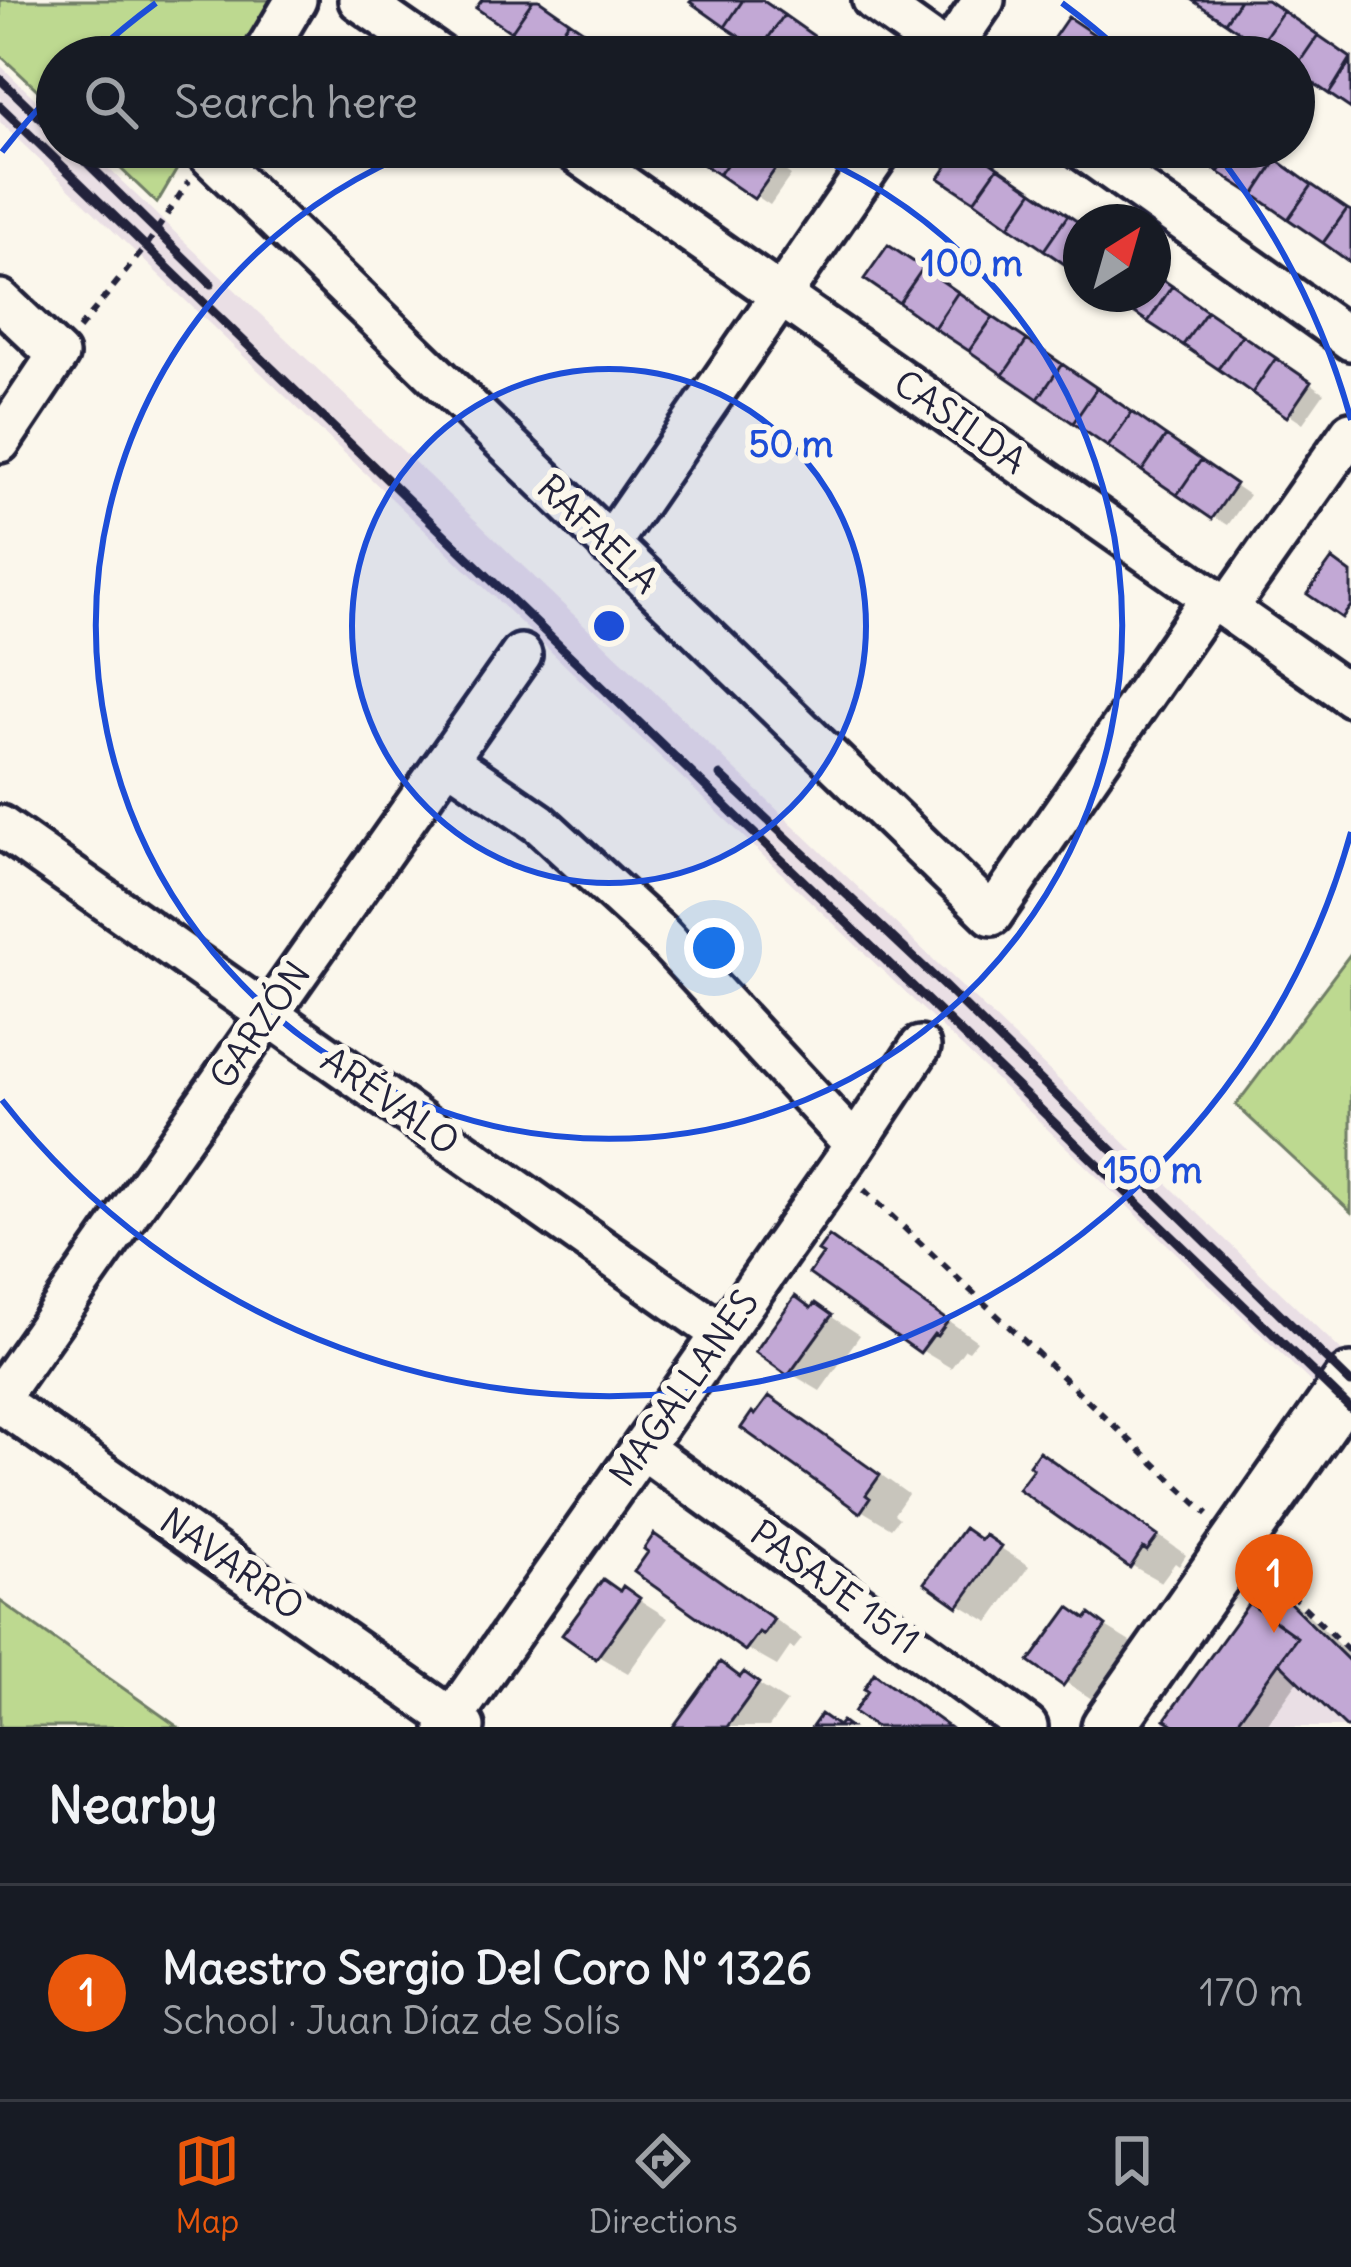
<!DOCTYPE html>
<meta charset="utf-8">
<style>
body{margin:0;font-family:Delius,sans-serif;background:#242831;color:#f1f3f6}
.compass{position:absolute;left:1063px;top:204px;width:108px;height:108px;border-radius:50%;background:#171b24;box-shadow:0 3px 9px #0004;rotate:37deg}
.you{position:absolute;left:714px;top:948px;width:42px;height:42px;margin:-30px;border:9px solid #fff;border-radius:50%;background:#1a73e8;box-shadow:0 0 0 18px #1a73e833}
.badge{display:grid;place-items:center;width:78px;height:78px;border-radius:50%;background:#ea580c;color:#fff;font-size:39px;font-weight:700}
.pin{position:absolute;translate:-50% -99px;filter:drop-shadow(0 3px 6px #0008)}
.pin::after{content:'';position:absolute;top:63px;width:42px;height:36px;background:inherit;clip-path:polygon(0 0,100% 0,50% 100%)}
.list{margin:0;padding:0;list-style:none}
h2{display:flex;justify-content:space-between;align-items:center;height:156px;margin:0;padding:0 48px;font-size:51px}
h2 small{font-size:39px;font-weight:400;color:#9ea1a6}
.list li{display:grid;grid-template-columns:78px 1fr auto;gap:36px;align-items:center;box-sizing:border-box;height:216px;padding:0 48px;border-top:3px solid #363941}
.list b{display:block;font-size:45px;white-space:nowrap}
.list p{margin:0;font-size:39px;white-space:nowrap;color:#9ea1a6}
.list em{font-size:39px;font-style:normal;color:#9ea1a6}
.icon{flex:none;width:66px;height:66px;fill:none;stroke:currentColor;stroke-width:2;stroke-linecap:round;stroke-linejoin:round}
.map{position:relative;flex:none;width:1351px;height:1727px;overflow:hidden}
.search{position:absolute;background:#171b24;box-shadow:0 3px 9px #0004;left:36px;right:36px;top:36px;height:132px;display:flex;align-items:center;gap:30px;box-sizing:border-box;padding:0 42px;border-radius:66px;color:#9ea1a6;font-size:45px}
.sheet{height:372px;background:#171b24}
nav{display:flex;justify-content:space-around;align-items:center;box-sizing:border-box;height:168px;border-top:3px solid #363941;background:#171b24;font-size:33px;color:#9ea1a6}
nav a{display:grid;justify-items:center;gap:6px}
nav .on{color:#ea580c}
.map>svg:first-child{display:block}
.built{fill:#eadfe5}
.green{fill:#bdd990;stroke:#707e66;stroke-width:3}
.shadow{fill:#0003}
.building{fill:#c2a8d5;stroke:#22223b;stroke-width:3}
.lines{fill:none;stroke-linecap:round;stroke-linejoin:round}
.minor-casing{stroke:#22223b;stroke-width:48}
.major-casing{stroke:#22223b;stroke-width:60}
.path{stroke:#22223b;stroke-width:6;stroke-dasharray:9 9;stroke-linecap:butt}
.minor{stroke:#fbf7ec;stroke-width:39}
.major{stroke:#fbf7ec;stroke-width:51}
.rail{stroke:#22223b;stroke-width:9}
.ring{fill:none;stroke:#1d4ed8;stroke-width:6}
.labels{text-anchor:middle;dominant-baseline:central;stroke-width:12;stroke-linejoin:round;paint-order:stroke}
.street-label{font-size:36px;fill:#22223b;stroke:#fbf7ec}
.centre{fill:#1d4ed8;stroke:#fbf7ec;stroke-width:6}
.ring-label{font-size:36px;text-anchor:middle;font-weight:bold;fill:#1d4ed8;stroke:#fbf7ec;stroke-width:12;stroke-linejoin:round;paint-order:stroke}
</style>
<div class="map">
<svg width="1351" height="1727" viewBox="0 0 1351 1727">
<rect width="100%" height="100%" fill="#fbf7ec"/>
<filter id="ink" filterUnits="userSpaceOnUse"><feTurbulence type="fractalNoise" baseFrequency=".00833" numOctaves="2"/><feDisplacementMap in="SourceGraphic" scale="24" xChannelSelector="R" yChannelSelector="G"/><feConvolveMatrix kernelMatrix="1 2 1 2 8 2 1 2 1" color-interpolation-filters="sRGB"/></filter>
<g filter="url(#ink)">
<path class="built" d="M 0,65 L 57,120 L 57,147 L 86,147 L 1351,1360 L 1351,1421 L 0,122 Z
M 1266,1579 L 1351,1663 L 1351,1727 L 1160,1727 Z"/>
<path class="green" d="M 0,0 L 279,0 L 245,57 L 57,57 L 57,108 L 0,55 Z
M 98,147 L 190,147 L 157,203 Z
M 1351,953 L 1351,1212 L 1236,1105 Z
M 0,1601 L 178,1727 L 0,1727 Z"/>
<path class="shadow" d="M 683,147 L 750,147 L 791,175 L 770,205 Z
M 903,257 L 1249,495 L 1228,525 L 1213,516 Z
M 1153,275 L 1324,393 L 1303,423 L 1113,294 L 1153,294 Z
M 830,1240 L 860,1258 L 977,1341 L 969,1351 L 965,1349 L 951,1368 L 921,1350 L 827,1253 Z
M 816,1307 L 860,1335 L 820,1391 L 790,1373 Z
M 770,1400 L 800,1417 L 908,1494 L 894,1514 L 899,1518 L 891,1528 L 861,1510 L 757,1419 Z
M 1040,1455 L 1070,1472 L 1186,1555 L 1179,1566 L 1175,1563 L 1161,1582 L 1131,1565 L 1037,1468 Z
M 655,1538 L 685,1556 L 802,1639 L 794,1649 L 790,1647 L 777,1666 L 747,1649 L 638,1572 Z
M 985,1538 L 1029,1566 L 989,1622 L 959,1604 Z
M 624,1590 L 668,1618 L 628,1673 L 598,1656 Z
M 1281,1597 L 1304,1610 L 1351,1657 L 1351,1727 L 1300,1678 L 1265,1727 L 1178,1727 L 1263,1615 Z
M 1091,1618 L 1135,1645 L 1095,1701 L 1034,1662 Z
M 721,1666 L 743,1678 L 745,1676 L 787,1702 L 769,1727 L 677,1727 Z"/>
<path class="building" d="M 482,0 L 533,0 L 511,32 L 476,8 Z
M 533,0 L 539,0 L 569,21 L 546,56 L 511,32 Z
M 692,0 L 743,0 L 725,27 L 690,2 Z
M 743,0 L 762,0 L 784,15 L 760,50 L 725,27 Z
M 1192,0 L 1240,0 L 1225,22 Z
M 1240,0 L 1267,0 L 1283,11 L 1259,46 L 1225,22 Z
M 1283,11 L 1318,35 L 1294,70 L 1294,57 L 1275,57 L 1259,46 Z
M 784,15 L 818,39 L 806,57 L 770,57 L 760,50 Z
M 1068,17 L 1104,41 L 1093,57 L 1052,57 L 1044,52 Z
M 569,21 L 605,45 L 596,57 L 546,56 Z
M 1318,35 L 1351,58 L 1329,94 L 1294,70 Z
M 818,39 L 844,57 L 806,57 Z
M 1104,41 L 1127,57 L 1093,57 Z
M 605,45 L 622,57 L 596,57 Z
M 1351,61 L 1351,109 L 1329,94 Z
M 688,147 L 739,147 L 719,175 L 685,152 Z
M 739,147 L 752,147 L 778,165 L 754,199 L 719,175 Z
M 960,147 L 970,147 L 998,167 L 974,201 L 939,178 Z
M 1184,147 L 1236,147 L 1218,172 Z
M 1236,147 L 1258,147 L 1277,160 L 1254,195 L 1218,172 Z
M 1277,160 L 1312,185 L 1288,219 L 1254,195 Z
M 998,167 L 1033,191 L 1009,226 L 974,201 Z
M 1312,185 L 1347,209 L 1323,243 L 1288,219 Z
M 1033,191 L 1068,215 L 1044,250 L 1009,226 Z
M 1347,209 L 1351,211 L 1351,263 L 1323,243 Z
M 1068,215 L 1081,224 L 1081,270 L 1079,274 L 1044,250 Z
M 888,245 L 923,268 L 899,303 L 864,279 Z
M 923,268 L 958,292 L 934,328 L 899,303 Z
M 1153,273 L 1172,286 L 1148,322 L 1113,298 L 1116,294 L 1153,294 Z
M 1172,286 L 1207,311 L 1183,345 L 1148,322 Z
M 958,292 L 993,317 L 969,351 L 934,328 Z
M 1207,311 L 1242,335 L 1218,369 L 1183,345 Z
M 993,317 L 1027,340 L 1003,375 L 969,351 Z
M 1242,335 L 1276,358 L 1252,393 L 1218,369 Z
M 1027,340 L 1062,364 L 1038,399 L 1003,375 Z
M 1276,358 L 1311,382 L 1287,417 L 1252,393 Z
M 1062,364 L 1097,388 L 1073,423 L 1038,399 Z
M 1097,388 L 1132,412 L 1108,447 L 1073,423 Z
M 1132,412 L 1166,436 L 1142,471 L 1108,447 Z
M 1166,436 L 1201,460 L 1177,495 L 1142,471 Z
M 1201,460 L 1236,484 L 1212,519 L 1177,495 Z
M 1332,559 L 1351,573 L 1351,606 L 1342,618 L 1307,594 Z
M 829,1236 L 948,1321 L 937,1336 L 934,1334 L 920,1353 L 809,1274 L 823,1254 L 818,1251 Z
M 795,1296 L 811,1308 L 815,1303 L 832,1315 L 788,1376 L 755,1352 Z
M 769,1396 L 880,1475 L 866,1495 L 870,1498 L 860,1513 L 741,1428 L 752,1412 L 755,1415 Z
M 1039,1451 L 1158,1536 L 1147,1551 L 1143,1548 L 1130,1568 L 1018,1489 L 1033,1469 L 1029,1465 Z
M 964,1528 L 981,1540 L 985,1535 L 1001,1546 L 958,1607 L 924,1583 Z
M 654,1534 L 774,1619 L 763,1635 L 759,1632 L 745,1651 L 634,1572 L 648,1552 L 644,1549 Z
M 603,1579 L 620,1591 L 623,1586 L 640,1598 L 596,1659 L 562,1635 Z
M 1280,1593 L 1351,1663 L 1351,1727 L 1346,1727 L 1279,1662 L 1297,1637 L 1262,1612 Z
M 1249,1603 L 1297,1637 L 1233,1727 L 1177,1727 L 1165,1719 Z
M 1069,1607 L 1086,1619 L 1090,1614 L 1106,1626 L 1063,1686 L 1029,1662 Z
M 720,1662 L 740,1677 L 744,1672 L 759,1683 L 727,1727 L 673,1727 Z
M 874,1673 L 949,1727 L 875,1727 L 854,1712 L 868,1691 L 864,1689 Z
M 821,1714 L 838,1726 L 842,1721 L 850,1727 L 812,1727 Z"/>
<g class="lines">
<g class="minor-casing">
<path id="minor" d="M 359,0 L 441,57
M 873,0 L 953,57
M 262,57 L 296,0
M 945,57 L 984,0
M 209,147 L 206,152 L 992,915 L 1211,598
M 569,147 L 1351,696
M 1080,147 L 1351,340
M 0,300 L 58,355 L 0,442
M 609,545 L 883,147
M 1227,609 L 1351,432
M 447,760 L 539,823 L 662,936 L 855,1145
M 0,826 L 722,1334
M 0,1396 L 521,655
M 0,1402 L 464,1727
M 642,1448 L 1027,1727
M 446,1727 L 855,1145 L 920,1047"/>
</g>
<g class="major-casing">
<path id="major" d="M 1108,1727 L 1351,1380"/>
</g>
<path class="path" d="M 79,329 L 147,245 L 189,181
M 864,1190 L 1208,1514
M 1265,1569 L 1351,1653"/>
<use href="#minor" class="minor"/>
<use href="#major" class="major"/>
<path class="rail" d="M 0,79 L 57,134
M 0,106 L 1351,1409
M 71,147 L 211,284
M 720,775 L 945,987 L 1351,1383"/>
</g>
</g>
<circle cx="609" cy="626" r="257" fill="#1d4ed8" fill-opacity=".12"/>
<g class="ring">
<circle cx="609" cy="626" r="257"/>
<path d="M793 147A513 513 0 1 1 425 147"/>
<path d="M1351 832A770 770 0 0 1 2 1100M2 152A770 770 0 0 1 55 91M94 54A770 770 0 0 1 156 3M1062 3A770 770 0 0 1 1124 54M1216 152A770 770 0 0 1 1351 420"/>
</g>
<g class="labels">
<g class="street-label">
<text transform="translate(960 422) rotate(35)">CASILDA</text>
<text transform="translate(598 534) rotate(44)">RAFAELA</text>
<text transform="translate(260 1025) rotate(-55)">GARZÓN</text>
<text transform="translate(390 1101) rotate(35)">ARÉVALO</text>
<text transform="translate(684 1388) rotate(-55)">MAGALLANES</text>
<text transform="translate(232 1564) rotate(35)">NAVARRO</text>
<text transform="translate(835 1587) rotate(36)">PASAJE 1511</text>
</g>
</g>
<circle cx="609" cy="626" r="18" class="centre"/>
<g class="ring-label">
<text x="972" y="276">100 m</text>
<text x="791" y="457">50 m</text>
<text x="1153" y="1183">150 m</text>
</g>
</svg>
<svg class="compass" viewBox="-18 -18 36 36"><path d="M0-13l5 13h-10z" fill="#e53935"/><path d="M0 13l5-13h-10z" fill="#9ea1a6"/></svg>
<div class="you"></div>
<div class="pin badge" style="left:1274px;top:1633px">1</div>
<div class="search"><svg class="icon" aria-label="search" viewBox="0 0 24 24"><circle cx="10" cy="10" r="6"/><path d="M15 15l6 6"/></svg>Search here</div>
</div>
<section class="sheet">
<h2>Nearby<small></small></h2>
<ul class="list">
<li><span class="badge">1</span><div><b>Maestro Sergio Del Coro N° 1326</b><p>School · Juan Díaz de Solís</p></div><em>170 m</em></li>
</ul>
</section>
<nav>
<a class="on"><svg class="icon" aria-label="map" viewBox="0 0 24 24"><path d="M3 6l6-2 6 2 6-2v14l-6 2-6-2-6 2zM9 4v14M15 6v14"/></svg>Map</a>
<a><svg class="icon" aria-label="directions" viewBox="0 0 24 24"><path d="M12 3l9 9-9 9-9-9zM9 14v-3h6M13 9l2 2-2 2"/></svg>Directions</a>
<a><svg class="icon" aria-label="saved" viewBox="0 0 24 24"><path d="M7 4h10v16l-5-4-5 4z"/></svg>Saved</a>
</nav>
